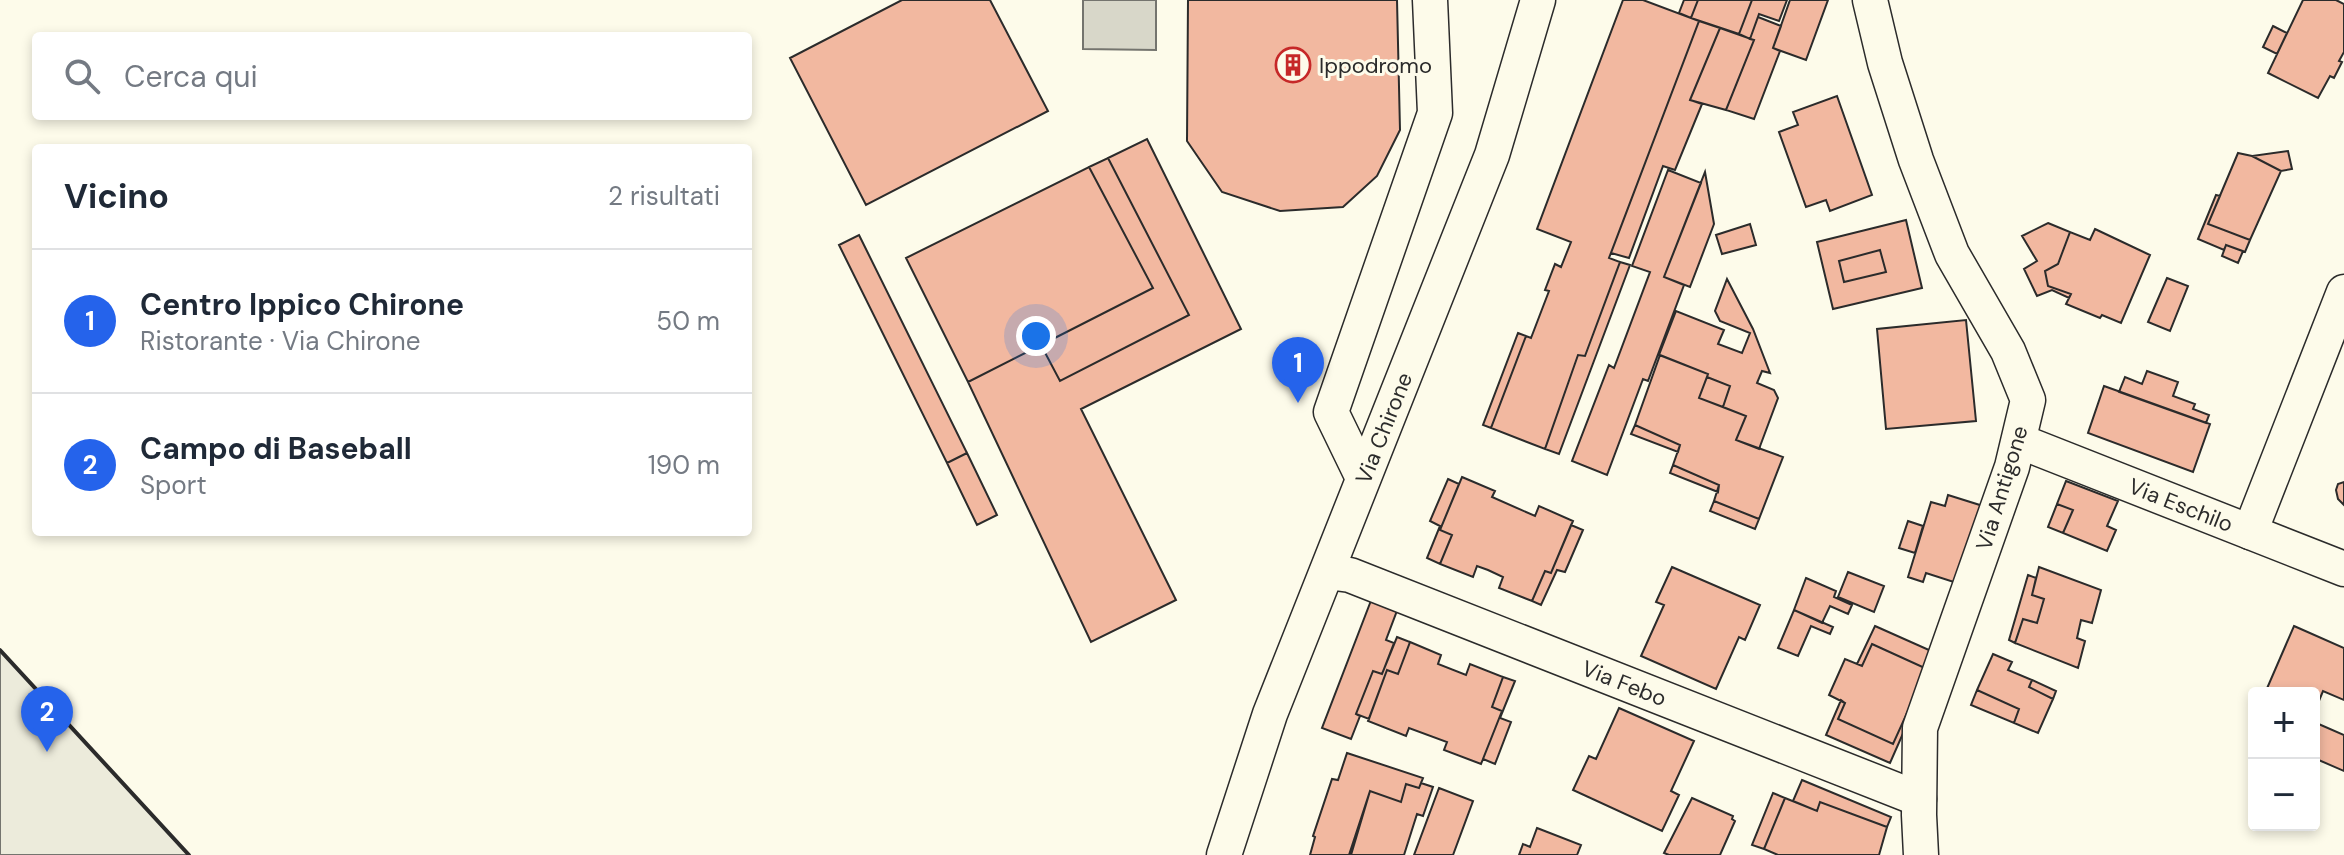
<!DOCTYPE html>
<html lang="it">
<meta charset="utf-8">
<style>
body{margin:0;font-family:"DM Sans",sans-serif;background:#f2f2f3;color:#1f2937}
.controls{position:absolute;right:24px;bottom:24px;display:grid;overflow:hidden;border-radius:8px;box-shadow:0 4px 12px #0003}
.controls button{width:72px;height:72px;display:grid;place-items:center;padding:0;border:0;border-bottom:2px solid #e0e1e3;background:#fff;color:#1f2937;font:40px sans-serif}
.you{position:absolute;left:1036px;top:336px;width:28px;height:28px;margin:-20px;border:6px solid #fff;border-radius:50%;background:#1a73e8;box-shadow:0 0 0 12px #1a73e833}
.badge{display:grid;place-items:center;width:52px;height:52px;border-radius:50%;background:#2563eb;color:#fff;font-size:26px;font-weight:700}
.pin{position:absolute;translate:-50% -66px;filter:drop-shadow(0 2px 4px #0008)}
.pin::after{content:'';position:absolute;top:42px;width:28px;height:24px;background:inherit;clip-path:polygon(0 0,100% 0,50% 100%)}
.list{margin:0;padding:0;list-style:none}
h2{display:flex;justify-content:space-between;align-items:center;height:104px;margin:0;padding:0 32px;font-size:34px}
h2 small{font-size:26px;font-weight:400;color:#747a83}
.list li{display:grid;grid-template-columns:52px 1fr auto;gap:24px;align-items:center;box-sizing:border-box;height:144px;padding:0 32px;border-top:2px solid #e0e1e3}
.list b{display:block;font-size:30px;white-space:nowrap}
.list p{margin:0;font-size:26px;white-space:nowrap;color:#747a83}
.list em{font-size:26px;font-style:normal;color:#747a83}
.icon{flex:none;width:44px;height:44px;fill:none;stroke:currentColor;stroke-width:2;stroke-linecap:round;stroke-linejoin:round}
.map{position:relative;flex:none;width:2344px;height:855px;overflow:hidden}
.search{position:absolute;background:#fff;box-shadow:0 4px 12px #0003;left:32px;top:32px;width:720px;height:88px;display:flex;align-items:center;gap:20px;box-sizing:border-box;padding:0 28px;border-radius:8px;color:#747a83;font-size:30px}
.panel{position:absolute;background:#fff;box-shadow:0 4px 12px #0003;left:32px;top:144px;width:720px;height:392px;border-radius:8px}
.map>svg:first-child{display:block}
.green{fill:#ecebdb;stroke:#74746e;stroke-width:2}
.water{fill:#d8d7c9;stroke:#74746e;stroke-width:2}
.building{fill:#f2b8a0;stroke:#2b2b2b;stroke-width:2;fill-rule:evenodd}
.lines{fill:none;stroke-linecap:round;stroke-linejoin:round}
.minor-casing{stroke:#2b2b2b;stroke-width:37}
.minor{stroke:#fdfbea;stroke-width:34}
.wall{stroke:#2b2b2b;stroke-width:4}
.labels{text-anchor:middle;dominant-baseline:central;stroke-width:6;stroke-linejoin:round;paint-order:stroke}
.poi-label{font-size:22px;fill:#2b2b2b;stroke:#fdfbea;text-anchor:start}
.street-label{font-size:22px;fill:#2b2b2b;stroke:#fdfbea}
</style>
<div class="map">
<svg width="2344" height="855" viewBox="0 0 2344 855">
<rect width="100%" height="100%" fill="#fdfbea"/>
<path class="green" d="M 0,650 L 189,855 L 0,855 Z"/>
<path class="water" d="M 1083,0 L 1156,0 L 1156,50 L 1083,49 Z"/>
<path class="building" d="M 902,0 L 990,0 L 1048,111 L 866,205 L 790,58 Z
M 1188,0 L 1397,0 L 1400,130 L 1377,176 L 1343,207 L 1280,211 L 1222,192 L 1187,141 Z
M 1623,0 L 1643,0 L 1699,21 L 1609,258 L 1620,262 L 1585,356 L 1578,355 L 1545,449 L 1491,428 L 1526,336 L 1531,338 L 1549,291 L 1545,290 L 1555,264 L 1561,267 L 1571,242 L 1537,229 Z
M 1684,0 L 1698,0 L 1691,18 L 1679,13 Z
M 1698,0 L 1752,0 L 1739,34 L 1691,18 Z
M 1752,0 L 1787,0 L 1779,21 L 1759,14 L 1750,39 L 1739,34 Z
M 1790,0 L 1828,0 L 1806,60 L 1773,48 Z
M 2303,0 L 2336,0 L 2344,4 L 2344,52 L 2339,61 L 2342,62 L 2334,78 L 2330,76 L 2318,98 L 2268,73 Z
M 1758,17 L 1781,26 L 1773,48 L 1780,51 L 1754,119 L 1726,110 L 1754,40 L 1750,39 Z
M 1699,21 L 1720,28 L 1690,100 L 1702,104 L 1675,170 L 1663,166 L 1629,258 L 1611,253 Z
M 2273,26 L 2287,33 L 2277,54 L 2263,47 Z
M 1720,28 L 1754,40 L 1726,110 L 1690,100 Z
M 1837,96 L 1872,195 L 1830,211 L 1826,200 L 1806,207 L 1779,132 L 1798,125 L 1793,112 Z
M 1147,139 L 1241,329 L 1081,409 L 1176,600 L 1091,642 L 968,382 L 1041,345 L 1060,381 L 1189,315 L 1108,158 Z
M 2288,151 L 2292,169 L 2281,171 L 2252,156 Z
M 2238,153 L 2252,156 L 2281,171 L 2250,240 L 2208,224 Z
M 1108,158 L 1189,315 L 1060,381 L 1041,345 L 1153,288 L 1089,167 Z
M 1089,167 L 1153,288 L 968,382 L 906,258 Z
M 1668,170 L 1701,183 L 1664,277 L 1684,285 L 1648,381 L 1643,379 L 1607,475 L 1572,461 L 1609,365 L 1614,368 L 1650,272 L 1632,266 Z
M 1705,172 L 1714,224 L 1690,287 L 1664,277 Z
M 2216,195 L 2220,196 L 2208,224 L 2250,240 L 2245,252 L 2226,245 L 2224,250 L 2198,239 Z
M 1906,220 L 1922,288 L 1833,309 L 1817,242 ZM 1880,250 L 1886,272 L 1844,282 L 1839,261 Z
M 2048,223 L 2070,232 L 2058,264 L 2045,271 L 2048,286 L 2071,294 L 2069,298 L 2052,290 L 2037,296 L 2024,269 L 2037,261 L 2022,236 Z
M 1750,224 L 1756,245 L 1722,254 L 1716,235 Z
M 2095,229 L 2150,255 L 2121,323 L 2102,315 L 2100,318 L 2066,304 L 2071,294 L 2048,286 L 2045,271 L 2058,264 L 2070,232 L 2090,240 Z
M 859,235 L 967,453 L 947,463 L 839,245 Z
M 2226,245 L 2243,251 L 2238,263 L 2222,256 Z
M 1880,250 L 1886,272 L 1844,282 L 1839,261 Z
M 1620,262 L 1630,265 L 1559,454 L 1545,449 L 1578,355 L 1585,356 Z
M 2167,278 L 2188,286 L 2170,331 L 2148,322 Z
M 1727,279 L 1753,329 L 1770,373 L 1762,371 L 1757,383 L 1774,390 L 1778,398 L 1759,449 L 1736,440 L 1746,416 L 1723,407 L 1730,386 L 1707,377 L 1708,374 L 1659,355 L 1676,311 L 1724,330 L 1718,344 L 1742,353 L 1750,333 L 1720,321 L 1715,311 Z
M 1966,320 L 1976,421 L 1886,429 L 1877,329 Z
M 1518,333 L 1526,336 L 1491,428 L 1483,425 Z
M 1660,355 L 1708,374 L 1699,398 L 1746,416 L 1736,440 L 1783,457 L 1759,519 L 1714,501 L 1719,485 L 1673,465 L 1680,445 L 1635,425 Z
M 2147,371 L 2178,382 L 2173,396 L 2195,404 L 2193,409 L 2209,415 L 2206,423 L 2119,392 L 2125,377 L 2142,384 Z
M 1707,377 L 1730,386 L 1723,407 L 1699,398 Z
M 2104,386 L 2210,424 L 2193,472 L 2088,433 Z
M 1635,425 L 1680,445 L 1678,452 L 1631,434 Z
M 967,453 L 997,515 L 977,525 L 947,463 Z
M 1673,465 L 1719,485 L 1718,492 L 1670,473 Z
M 1462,477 L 1495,491 L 1492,497 L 1535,516 L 1539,506 L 1573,521 L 1551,573 L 1545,571 L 1532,601 L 1499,588 L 1503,577 L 1488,570 L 1477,566 L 1473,577 L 1440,564 L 1452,535 L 1440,530 Z
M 1448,479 L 1459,484 L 1440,530 L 1452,535 L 1440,564 L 1427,558 L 1440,526 L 1430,521 Z
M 2066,481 L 2118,501 L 2107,526 L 2116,530 L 2107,551 L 2063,533 L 2073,510 L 2057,504 Z
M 2344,482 L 2344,505 L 2338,499 L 2336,490 L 2338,484 Z
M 1948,495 L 1983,506 L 1960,584 L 1926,573 L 1923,582 L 1908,577 L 1931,502 L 1945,506 Z
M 1714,501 L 1759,519 L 1755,529 L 1710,511 Z
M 2057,504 L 2073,510 L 2063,533 L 2048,527 Z
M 1908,521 L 1923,526 L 1915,553 L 1899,548 Z
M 1571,525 L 1583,530 L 1565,572 L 1557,570 L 1541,605 L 1532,601 L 1545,571 L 1551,573 Z
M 1672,567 L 1760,605 L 1745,640 L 1739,637 L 1716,689 L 1641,656 L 1664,605 L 1656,602 Z
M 2039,567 L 2101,590 L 2092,623 L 2081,620 L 2077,638 L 2085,641 L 2078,668 L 2015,643 L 2023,619 L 2037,623 L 2044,599 L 2032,595 Z
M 1848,572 L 1884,586 L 1874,612 L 1838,597 Z
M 2028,575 L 2036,578 L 2032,595 L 2044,599 L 2037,623 L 2023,619 L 2015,643 L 2009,640 Z
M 1806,578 L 1836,591 L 1834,597 L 1852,605 L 1848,614 L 1830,606 L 1822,623 L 1794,610 Z
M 1372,598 L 1398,608 L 1386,640 L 1394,643 L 1382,674 L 1373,671 L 1356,714 L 1360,716 L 1351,739 L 1322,728 Z
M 1794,610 L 1833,627 L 1830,634 L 1811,626 L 1798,656 L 1778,648 Z
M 1875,626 L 1938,654 L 1890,763 L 1826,735 L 1841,700 L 1845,703 L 1838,719 L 1893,744 L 1927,669 L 1872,644 L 1862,666 L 1857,664 Z
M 2294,626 L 2344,648 L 2344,700 L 2323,691 L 2314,713 L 2314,693 L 2265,693 Z
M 1397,637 L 1410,642 L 1398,674 L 1387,670 L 1369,719 L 1356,714 L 1373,671 L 1382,674 Z
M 1410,642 L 1441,655 L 1438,664 L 1466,675 L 1470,664 L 1503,677 L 1492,707 L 1502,711 L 1481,764 L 1444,750 L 1447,742 L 1409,728 L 1406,736 L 1368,721 L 1387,670 L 1398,674 Z
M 1872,644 L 1927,669 L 1893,744 L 1838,719 L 1845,703 L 1829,695 L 1845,659 L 1862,666 Z
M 1993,654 L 2012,662 L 2008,670 L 2032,680 L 2029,687 L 2053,699 L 2038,733 L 2014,723 L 2019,709 L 1977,690 Z
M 1503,677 L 1515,681 L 1500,718 L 1511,722 L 1495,764 L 1483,759 L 1502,711 L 1492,707 Z
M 2032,680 L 2056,691 L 2053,699 L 2029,687 Z
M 1977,690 L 2019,709 L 2014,723 L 1971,705 Z
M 1619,708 L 1694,741 L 1671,791 L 1679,795 L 1662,831 L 1573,790 L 1589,756 L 1596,759 Z
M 2314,722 L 2344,735 L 2344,771 L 2314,758 Z
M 1347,753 L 1423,778 L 1419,788 L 1406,784 L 1401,802 L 1370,791 L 1351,855 L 1310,855 L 1315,837 L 1313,836 L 1332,779 L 1338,780 Z
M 1802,780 L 1891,817 L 1887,827 L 1820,802 L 1817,811 L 1793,801 Z
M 1421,783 L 1433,787 L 1423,816 L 1417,814 L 1404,855 L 1349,855 L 1370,791 L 1401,802 L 1406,784 L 1419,788 Z
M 1439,788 L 1473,801 L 1453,855 L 1414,855 Z
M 1773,793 L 1785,798 L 1764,849 L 1752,845 Z
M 1692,798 L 1733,816 L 1732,819 L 1735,821 L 1720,855 L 1669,855 L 1664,853 Z
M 1785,798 L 1817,811 L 1820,802 L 1887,827 L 1879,855 L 1778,855 L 1764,849 Z
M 1537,828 L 1581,845 L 1577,855 L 1519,855 L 1523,844 L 1530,847 Z"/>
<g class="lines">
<g class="minor-casing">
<g id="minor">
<path d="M 1870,0 L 1885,63 L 1916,160 L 1952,254 L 2008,351 L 2028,400 L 2012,467 L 1920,728 L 1919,815 L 1921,855"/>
<path id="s1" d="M 2019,441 L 2344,569"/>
<path d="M 1363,478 L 1331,412 L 1435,113 L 1430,0"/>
<path d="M 2250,532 L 2344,292"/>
<path id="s2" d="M 1327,572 L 1350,575 L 1919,799"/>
<path id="s3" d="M 1224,855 L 1270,714 L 1492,155 L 1538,0"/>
</g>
</g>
<use href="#minor" class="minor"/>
<path class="wall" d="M 0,650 L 189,855"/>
</g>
<defs>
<g id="building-ring" transform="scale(1.8)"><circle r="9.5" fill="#fdfbea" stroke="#c62828" stroke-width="1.5"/><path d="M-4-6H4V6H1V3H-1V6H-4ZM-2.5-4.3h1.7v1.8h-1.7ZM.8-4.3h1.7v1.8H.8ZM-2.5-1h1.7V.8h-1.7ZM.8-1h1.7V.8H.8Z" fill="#c62828"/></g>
</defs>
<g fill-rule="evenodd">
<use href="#building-ring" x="1293" y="65"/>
</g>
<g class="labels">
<g class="poi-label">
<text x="1319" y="65">Ippodromo</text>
</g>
<g class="street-label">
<text stroke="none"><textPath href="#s3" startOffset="456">Via Chirone</textPath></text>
<text transform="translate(2002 488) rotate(-73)">Via Antigone</text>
<text stroke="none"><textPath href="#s1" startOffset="174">Via Eschilo</textPath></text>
<text stroke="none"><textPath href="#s2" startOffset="318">Via Febo</textPath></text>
</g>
</g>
</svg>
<div class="controls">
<button>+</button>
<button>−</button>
</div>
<div class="you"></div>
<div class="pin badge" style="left:1298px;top:403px">1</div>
<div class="pin badge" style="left:47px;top:752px">2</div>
<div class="search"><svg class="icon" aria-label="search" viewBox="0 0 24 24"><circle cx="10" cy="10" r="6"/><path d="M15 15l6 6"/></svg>Cerca qui</div>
<section class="panel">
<h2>Vicino<small>2 risultati</small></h2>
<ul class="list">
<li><span class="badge">1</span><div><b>Centro Ippico Chirone</b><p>Ristorante · Via Chirone</p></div><em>50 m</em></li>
<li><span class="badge">2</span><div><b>Campo di Baseball</b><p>Sport</p></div><em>190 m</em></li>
</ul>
</section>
</div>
